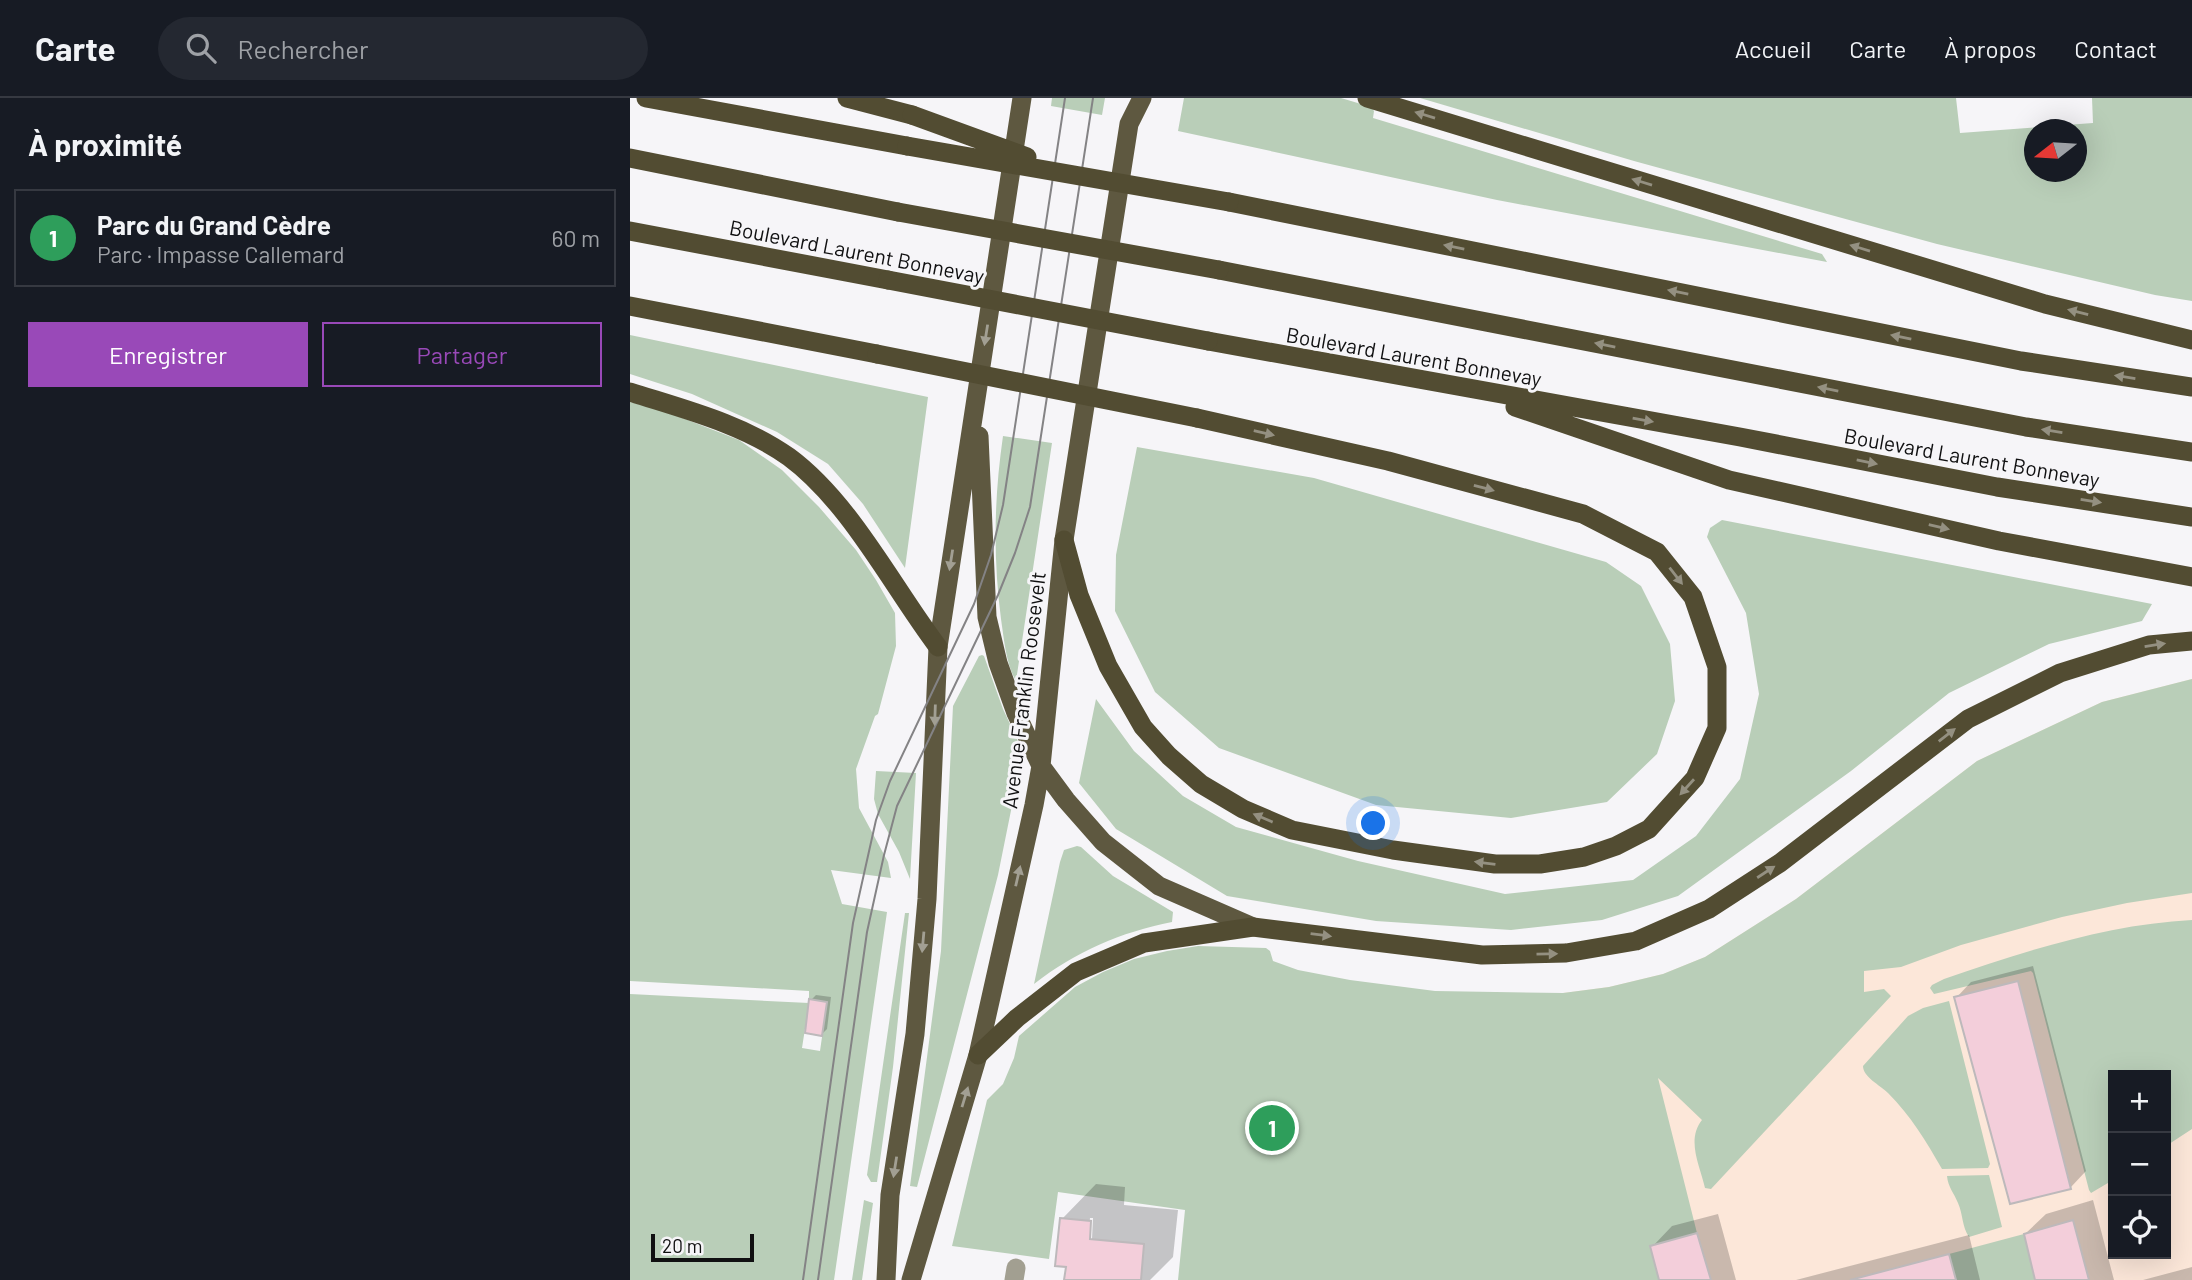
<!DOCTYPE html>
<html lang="fr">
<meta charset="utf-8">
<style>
body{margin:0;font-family:Barlow,sans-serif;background:#242831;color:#f1f3f6}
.controls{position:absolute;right:21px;bottom:21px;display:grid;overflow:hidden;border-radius:0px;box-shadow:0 7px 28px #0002}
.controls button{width:63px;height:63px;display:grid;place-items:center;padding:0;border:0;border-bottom:2px solid #363941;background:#171b24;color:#f1f3f6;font:35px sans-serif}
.compass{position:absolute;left:1394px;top:21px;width:63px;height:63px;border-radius:50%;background:#171b24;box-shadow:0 7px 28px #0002;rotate:253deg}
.scale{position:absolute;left:21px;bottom:18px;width:103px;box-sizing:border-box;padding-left:7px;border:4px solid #101011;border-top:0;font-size:19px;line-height:24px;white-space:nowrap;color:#101011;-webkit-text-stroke:5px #f6f5f8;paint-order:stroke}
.you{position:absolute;left:744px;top:726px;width:24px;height:24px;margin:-18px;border:5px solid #fff;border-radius:50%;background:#1a73e8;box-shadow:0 0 0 10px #1a73e833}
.badge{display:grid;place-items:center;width:46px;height:46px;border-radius:50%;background:#9949b8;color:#fff;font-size:23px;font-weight:700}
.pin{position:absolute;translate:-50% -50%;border:4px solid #fff;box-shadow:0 2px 7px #0006}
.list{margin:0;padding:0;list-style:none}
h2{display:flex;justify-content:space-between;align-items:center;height:91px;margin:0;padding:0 28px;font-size:30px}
h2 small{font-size:23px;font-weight:400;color:#9ea1a6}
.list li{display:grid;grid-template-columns:46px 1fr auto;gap:21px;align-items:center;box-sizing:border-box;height:98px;margin:0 14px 14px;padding:0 14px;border:2px solid #363941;border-radius:0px}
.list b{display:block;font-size:26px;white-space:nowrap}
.list p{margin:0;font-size:23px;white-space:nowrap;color:#9ea1a6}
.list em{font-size:23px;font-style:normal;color:#9ea1a6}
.actions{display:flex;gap:14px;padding:21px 28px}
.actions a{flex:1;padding:16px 0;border:2px solid #9949b8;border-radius:0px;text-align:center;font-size:24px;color:#9949b8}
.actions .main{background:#9949b8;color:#fff}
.icon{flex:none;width:38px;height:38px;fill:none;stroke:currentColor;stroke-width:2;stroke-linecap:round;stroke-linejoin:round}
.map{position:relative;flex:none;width:1562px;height:1182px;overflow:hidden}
header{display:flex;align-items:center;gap:42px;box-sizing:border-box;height:98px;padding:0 35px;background:#171b24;border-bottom:2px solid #363941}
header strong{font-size:33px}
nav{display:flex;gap:38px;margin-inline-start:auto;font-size:24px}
.search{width:490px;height:63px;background:#242831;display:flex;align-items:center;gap:18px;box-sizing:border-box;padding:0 24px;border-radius:38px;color:#9ea1a6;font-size:26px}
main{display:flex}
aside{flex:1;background:#171b24}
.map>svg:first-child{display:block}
.education{fill:#fce7d9;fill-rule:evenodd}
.green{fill:#b9ceb8;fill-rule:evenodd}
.shadow{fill:#0003;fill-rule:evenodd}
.building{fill:#f3ceda;stroke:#bdb9bb;stroke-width:2}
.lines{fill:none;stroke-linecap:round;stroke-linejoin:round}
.minor{stroke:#a29f91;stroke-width:19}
.primary{stroke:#5e5840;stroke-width:19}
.trunk{stroke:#524c32;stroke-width:19}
.tram{stroke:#848385;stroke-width:2}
.trunk-bridge{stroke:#524c32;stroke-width:19}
.oneway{fill:#949081}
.oneway2{fill:#a29f93}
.labels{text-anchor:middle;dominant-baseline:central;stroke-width:6;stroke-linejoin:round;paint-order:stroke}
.street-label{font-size:21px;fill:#101011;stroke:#f6f5f8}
</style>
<header>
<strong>Carte</strong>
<div class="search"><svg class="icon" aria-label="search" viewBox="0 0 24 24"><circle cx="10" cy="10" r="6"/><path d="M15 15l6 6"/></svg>Rechercher</div>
<nav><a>Accueil</a><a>Carte</a><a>À propos</a><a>Contact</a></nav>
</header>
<main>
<aside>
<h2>À proximité<small></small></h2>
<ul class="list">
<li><span class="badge" style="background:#2e9e5b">1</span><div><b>Parc du Grand Cèdre</b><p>Parc · Impasse Callemard</p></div><em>60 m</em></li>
</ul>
<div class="actions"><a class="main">Enregistrer</a><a>Partager</a></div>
</aside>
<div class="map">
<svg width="1562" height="1182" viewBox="0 0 1562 1182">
<rect width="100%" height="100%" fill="#f6f5f8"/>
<path class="education" d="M 1562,581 L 1562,1182 L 936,1182 L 933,895 L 979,889 L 1033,876 L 1075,859 L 1166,801 L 1347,663 L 1472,604 ZM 1483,977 L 1536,977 L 1536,1156 L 1483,1156 Z"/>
<path class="green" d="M 422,0 L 475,0 L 472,17 L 421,8 Z
M 554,0 L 711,0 L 741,9 L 744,13 L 743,20 L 1192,156 L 1197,164 L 867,102 L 548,33 Z
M 790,0 L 1326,0 L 1330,35 L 1463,25 L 1462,0 L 1562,0 L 1562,203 L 1525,197 L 1307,146 L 1004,63 ZM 1405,32 L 1447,32 L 1447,74 L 1405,74 Z
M 0,237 L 298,299 L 275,470 L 233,406 L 198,366 L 147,334 L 62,296 L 0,276 Z
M 0,304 L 32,312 L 109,342 L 152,372 L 189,409 L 226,452 L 246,482 L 265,515 L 266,548 L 248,616 L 245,618 L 226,671 L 229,710 L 258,764 L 261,780 L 201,772 L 212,806 L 257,814 L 204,1182 L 0,1182 L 0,896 L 179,905 L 172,950 L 190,953 L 197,904 L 179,901 L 179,893 L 0,883 Z
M 373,338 L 422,345 L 386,583 C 376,566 374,541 371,521 C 363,459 364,400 373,338 Z
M 507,349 L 684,380 L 976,464 L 1011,488 L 1040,546 L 1045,603 L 1027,656 L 977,704 L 881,720 L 746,707 L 589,650 L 525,594 L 485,513 L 486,457 Z
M 1092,422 L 1522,506 L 1512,523 L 1419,546 L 1319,595 L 1221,673 L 1048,798 L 972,822 L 881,832 L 746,823 L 597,798 L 486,731 L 449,685 L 466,601 L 504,653 L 553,698 L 606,729 L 728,763 L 875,796 L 1003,782 L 1066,738 L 1110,681 L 1129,596 L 1116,515 L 1077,439 L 1080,430 Z
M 352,557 L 354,558 L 373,611 L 392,652 L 392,658 L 368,777 L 287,1089 L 280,1088 L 311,853 L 323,608 L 349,558 Z
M 1562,581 L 1562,795 L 1497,805 L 1432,819 L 1331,847 L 1271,869 L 1234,873 L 1234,894 L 1254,891 L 1261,898 L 1081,1091 L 1075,1090 C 1070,1068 1056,1042 1072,1022 L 1028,980 L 1067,1135 L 1020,1148 L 1029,1182 L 548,1182 L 555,1112 L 428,1094 L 419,1161 L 322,1148 L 357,1002 L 373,986 L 384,960 L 389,938 L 445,889 L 473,874 L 504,861 L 537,853 L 568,848 L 636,850 L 640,853 L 643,863 L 668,872 L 720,882 L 805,893 L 933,895 L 979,889 L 1033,876 L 1075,859 L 1166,801 L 1347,663 L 1472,604 Z
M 246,673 L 286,675 L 280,781 L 269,754 L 248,716 L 244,701 Z
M 447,748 L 451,749 L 483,778 L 543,814 L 542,824 C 491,834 445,854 404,886 L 430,764 L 434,752 Z
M 275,815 L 279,815 L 263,969 L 247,1084 L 241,1084 L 237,1077 Z
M 1562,822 L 1562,1031 L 1536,1048 L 1536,977 L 1483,977 L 1483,1082 L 1461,1095 L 1459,1092 L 1403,875 L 1401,873 L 1304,896 L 1300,890 L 1302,887 L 1314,881 C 1392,854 1479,826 1562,822 Z
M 1319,903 L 1360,1066 L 1358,1070 L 1312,1071 C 1296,1043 1281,1018 1258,995 C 1250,987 1233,979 1233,968 L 1278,918 L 1293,910 Z
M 1359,1077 L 1372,1129 L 1339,1139 C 1332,1129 1333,1116 1328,1105 C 1324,1095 1318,1089 1317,1078 Z
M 234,1102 L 243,1105 L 232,1182 L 222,1182 Z
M 1394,1136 L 1405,1182 L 1326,1182 L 1319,1156 Z"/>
<path class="shadow" d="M 1403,868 L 1456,1073 L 1441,1089 L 1382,1104 L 1326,900 L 1341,884 Z
M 186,897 L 201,899 L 197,931 L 192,936 L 181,902 Z
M 466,1086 L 495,1089 L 494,1107 L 548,1112 L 543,1159 L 520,1182 L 436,1182 L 438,1167 L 432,1121 ZM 460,1120 L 463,1120 L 462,1141 L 458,1141 Z
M 1463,1102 L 1484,1182 L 1407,1182 L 1395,1136 L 1416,1116 Z
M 1088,1116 L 1106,1182 L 1030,1182 L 1022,1149 L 1042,1128 Z
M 1339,1137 L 1350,1182 L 1166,1182 Z
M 1562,1169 L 1562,1182 L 1513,1182 Z"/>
<path class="building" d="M 1388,883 L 1441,1091 L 1380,1106 L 1324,899 Z
M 179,901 L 197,904 L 192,938 L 175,935 Z
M 430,1120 L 461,1123 L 460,1141 L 514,1146 L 511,1182 L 434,1182 L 436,1169 L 425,1168 Z
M 1443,1122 L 1459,1182 L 1405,1182 L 1394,1136 Z
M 1067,1135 L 1081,1182 L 1029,1182 L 1020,1148 Z
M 1319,1156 L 1326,1182 L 1220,1182 Z"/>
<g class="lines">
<path class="minor" d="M 384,1182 L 386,1170"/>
<path class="primary" d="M 349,338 L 357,519 L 368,565 L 386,615 L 411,668 L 436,702 L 473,744 L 529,788 L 623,829
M 256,1182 L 260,1097 L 285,936 L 297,801 L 308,549 L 392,0
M 281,1182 L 348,957 L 404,707 L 411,668 L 434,442 L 499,26 L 512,0"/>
<path class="trunk" d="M 16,0 L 277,48
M 217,0 L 282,17
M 737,0 L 1415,206 L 1562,242
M 0,60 L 268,114
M 599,104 L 1391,263 L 1562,289
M 0,133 L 258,182
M 589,172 L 1396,329 L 1562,354
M 0,208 L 247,256
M 578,243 L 1110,339 L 1367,389 L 1562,419
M 0,294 C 53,311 113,326 159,359 C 220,404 262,488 308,549
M 885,309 L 1099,382 L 1369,443 L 1562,479
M 434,442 L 449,497 L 478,568 L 513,629 L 539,658 L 571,686 L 613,711 L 662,732 L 763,752 L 865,766 L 910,766 L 954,759 L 986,748 L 1019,731 L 1065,680 L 1087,630 L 1087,569 L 1063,499 L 1027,454 L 953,416 L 758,363 L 567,320
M 348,957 L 387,920 L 446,874 L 514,845 L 623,829 L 852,857 L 936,855 L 1006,843 L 1079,811 L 1150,765 L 1338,621 L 1430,575 L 1519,547 L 1562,543"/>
<path class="tram" d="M 173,1182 L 223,825 L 246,722 L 260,683 L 344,506 L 361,457 L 373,407 L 435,0
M 188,1182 L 237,834 L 254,757 L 267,708 L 368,497 L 385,455 L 400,409 L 463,0"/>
<path class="trunk-bridge" d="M 282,17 L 397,59
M 277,48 L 599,104
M 268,114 L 589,172
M 258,182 L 578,243
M 247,256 L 567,320"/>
</g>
<defs><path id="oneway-solid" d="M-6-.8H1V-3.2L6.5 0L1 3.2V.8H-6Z" transform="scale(1.75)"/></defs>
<g class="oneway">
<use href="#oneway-solid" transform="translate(795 17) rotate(-163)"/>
<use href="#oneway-solid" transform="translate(1012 84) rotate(-163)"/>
<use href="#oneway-solid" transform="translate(824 149) rotate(-169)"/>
<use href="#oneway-solid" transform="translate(1230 150) rotate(-163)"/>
<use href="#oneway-solid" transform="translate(1048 194) rotate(-169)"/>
<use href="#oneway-solid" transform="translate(1448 214) rotate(-166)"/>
<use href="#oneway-solid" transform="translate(1271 239) rotate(-169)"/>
<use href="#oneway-solid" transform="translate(975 247) rotate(-169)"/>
<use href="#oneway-solid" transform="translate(1495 279) rotate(-171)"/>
<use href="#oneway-solid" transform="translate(1198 291) rotate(-169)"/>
<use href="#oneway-solid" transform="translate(1013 322) rotate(10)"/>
<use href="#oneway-solid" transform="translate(1422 333) rotate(-171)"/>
<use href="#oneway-solid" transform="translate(634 335) rotate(13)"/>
<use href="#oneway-solid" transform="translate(1237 364) rotate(11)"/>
<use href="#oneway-solid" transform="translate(854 390) rotate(15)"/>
<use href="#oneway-solid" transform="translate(1461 403) rotate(9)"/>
<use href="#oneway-solid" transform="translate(1309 429) rotate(13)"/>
<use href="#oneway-solid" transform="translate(1046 478) rotate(52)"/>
<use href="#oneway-solid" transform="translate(1525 547) rotate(-9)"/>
<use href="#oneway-solid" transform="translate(1317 637) rotate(-38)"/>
<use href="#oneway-solid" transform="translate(1057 689) rotate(132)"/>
<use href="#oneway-solid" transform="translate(633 720) rotate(-157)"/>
<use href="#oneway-solid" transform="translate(855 765) rotate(-173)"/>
<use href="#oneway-solid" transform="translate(1136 774) rotate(-33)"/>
<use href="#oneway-solid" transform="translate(691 837) rotate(7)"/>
<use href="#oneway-solid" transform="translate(917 856) rotate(-1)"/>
</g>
<g class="oneway2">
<use href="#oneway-solid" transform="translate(356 237) rotate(99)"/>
<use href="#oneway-solid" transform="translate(321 462) rotate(99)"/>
<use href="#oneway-solid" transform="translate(305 617) rotate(92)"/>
<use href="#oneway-solid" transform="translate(388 778) rotate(-77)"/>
<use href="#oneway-solid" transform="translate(293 844) rotate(95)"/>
<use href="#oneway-solid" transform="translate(335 999) rotate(-73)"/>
<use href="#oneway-solid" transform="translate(265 1069) rotate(99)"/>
</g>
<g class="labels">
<g class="street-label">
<text transform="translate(227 153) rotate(11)">Boulevard Laurent Bonnevay</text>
<text transform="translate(784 258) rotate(10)">Boulevard Laurent Bonnevay</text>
<text transform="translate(1342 359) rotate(10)">Boulevard Laurent Bonnevay</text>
<text transform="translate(393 592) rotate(-83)">Avenue Franklin Roosevelt</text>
</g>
</g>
</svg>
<div class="controls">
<button>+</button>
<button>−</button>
<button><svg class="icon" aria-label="locate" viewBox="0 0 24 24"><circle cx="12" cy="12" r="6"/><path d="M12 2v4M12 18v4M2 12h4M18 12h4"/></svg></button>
</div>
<svg class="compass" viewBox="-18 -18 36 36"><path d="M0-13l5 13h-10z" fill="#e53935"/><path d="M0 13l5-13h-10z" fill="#9ea1a6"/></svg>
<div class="scale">20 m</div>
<div class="you"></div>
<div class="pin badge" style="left:642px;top:1030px;background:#2e9e5b">1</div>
</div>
</main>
